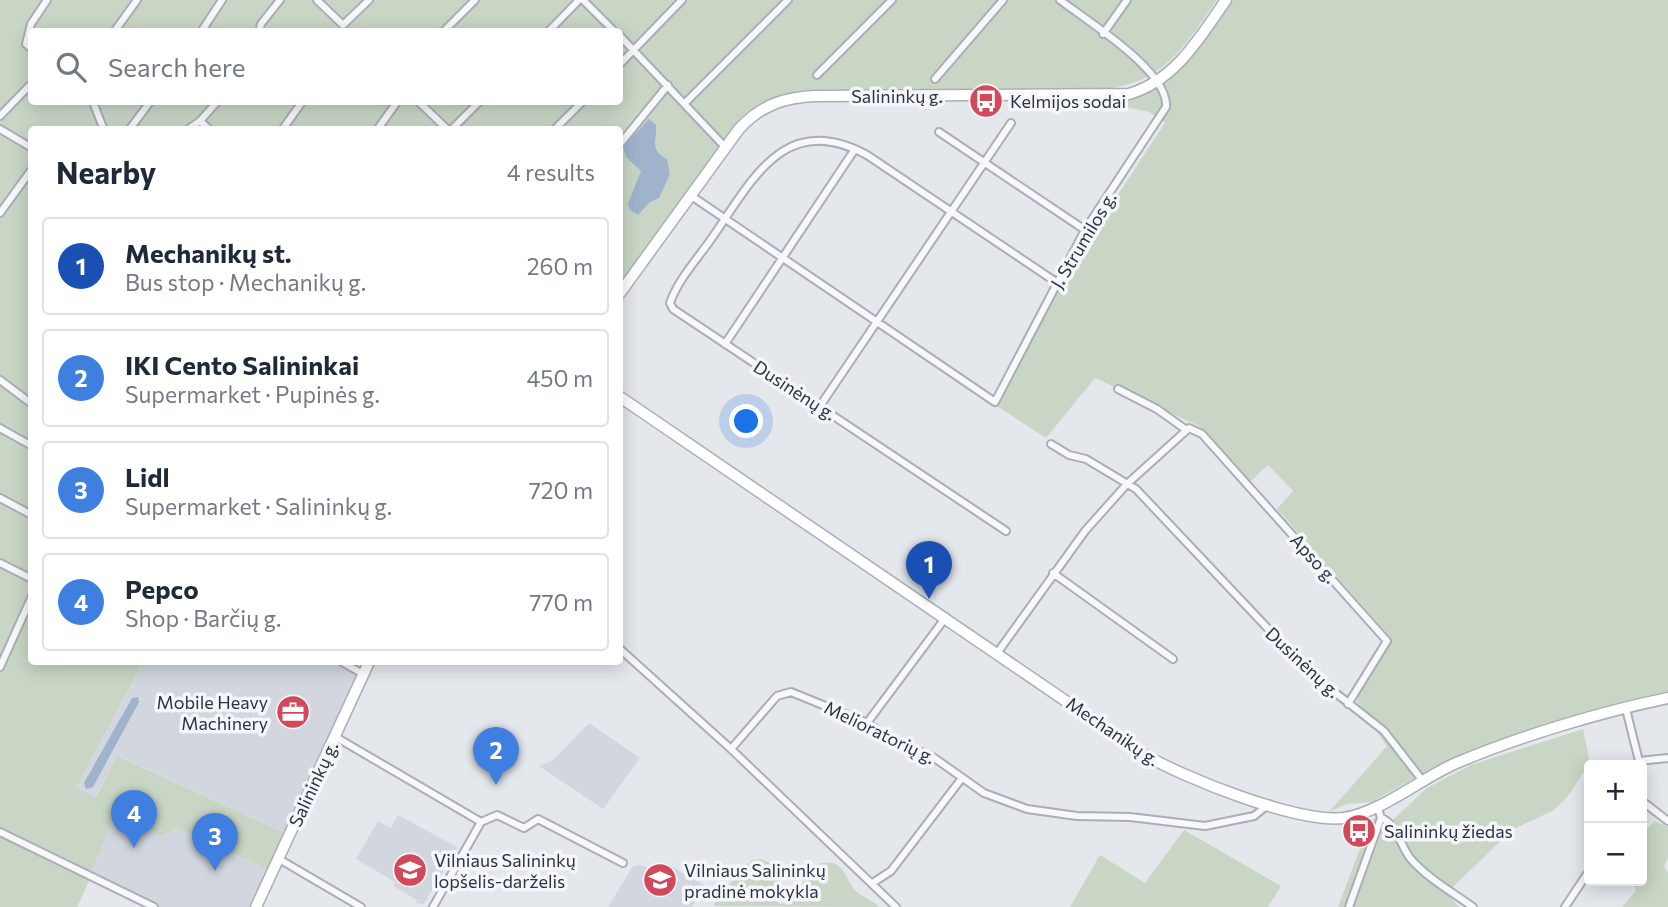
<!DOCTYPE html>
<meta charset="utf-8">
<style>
body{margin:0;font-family:Commissioner,sans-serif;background:#f6f6f7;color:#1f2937}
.controls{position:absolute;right:21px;bottom:21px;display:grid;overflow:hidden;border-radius:7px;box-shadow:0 4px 18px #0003}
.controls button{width:63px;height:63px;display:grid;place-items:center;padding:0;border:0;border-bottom:2px solid #e0e1e3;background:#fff;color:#1f2937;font:35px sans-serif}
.you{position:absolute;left:747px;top:422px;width:24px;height:24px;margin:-18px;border:5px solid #fff;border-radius:50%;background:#1a73e8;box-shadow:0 0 0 10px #1a73e833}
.badge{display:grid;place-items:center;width:46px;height:46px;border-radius:50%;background:#1a73e8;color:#fff;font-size:23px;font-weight:700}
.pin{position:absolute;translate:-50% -58px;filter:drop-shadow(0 2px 4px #0008)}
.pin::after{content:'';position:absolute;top:37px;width:24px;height:21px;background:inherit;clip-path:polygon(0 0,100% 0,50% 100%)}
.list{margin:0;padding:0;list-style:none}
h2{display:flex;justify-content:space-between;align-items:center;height:91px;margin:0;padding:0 28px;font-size:30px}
h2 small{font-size:23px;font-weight:400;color:#747a83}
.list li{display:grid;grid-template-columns:46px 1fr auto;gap:21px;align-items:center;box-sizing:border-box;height:98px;margin:0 14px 14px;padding:0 14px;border:2px solid #e0e1e3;border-radius:7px}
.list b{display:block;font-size:26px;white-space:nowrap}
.list p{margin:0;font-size:23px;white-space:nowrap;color:#747a83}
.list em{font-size:23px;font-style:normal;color:#747a83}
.icon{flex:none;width:38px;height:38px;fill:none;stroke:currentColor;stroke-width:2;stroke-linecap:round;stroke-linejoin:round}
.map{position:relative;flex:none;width:1668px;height:907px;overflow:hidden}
.search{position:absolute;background:#fff;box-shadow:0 4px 18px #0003;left:28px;top:28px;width:595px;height:77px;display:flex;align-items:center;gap:18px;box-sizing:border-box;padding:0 24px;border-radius:7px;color:#747a83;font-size:26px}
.panel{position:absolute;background:#fff;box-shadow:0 4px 18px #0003;left:28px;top:126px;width:595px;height:539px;border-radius:7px}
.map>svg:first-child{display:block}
.built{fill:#d2d6de}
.green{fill:#c9d6c5;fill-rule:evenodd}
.water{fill:#9fb4cc}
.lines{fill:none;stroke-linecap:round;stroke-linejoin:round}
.minor-casing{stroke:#a9aeb7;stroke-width:10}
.secondary-casing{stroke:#a9aeb7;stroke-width:13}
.minor{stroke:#f7f8fa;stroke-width:6}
.secondary{stroke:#fff;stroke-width:10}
.labels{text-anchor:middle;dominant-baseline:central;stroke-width:7;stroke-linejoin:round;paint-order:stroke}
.street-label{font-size:18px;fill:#2b3445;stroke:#f4f6f9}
.poi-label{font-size:18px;fill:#2b3445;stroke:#f4f6f9;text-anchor:start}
</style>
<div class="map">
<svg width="1668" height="907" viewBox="0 0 1668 907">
<rect width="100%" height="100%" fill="#e4e7ec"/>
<path class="built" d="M 131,662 L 350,662 L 359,668 L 285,833 L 119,756 L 94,798 L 76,788 L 141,668 Z
M 589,723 L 640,758 L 603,809 L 539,766 L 553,760 Z
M 117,813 L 162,836 L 176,828 L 267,869 L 249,907 L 160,907 L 91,871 Z
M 398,815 L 457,847 L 424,904 L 416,903 L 417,900 L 393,886 L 395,882 L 356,859 L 378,821 L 391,828 Z
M 666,863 L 704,885 L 692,907 L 608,907 L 633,866 L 642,865 L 659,874 Z"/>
<path class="green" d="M 0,0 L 1217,0 C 1186,43 1168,79 1112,88 L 801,90 L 771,99 L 741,119 L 620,284 L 620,130 L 32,130 L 32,662 L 131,662 L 141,667 L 76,788 L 95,798 L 118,756 L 285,833 L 267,869 L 176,828 L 162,836 L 117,813 L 91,871 L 88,870 L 90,879 L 77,907 L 0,907 ZM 32,32 L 620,32 L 620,102 L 32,102 Z
M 1233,0 L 1668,0 L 1668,693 L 1504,741 L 1430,770 L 1371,802 L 1347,804 L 1329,812 L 1387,746 L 1358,705 L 1357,696 L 1392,639 L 1277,509 L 1293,491 L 1268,465 L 1251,481 L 1199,426 L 1095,378 L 1046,438 L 997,406 L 1066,274 L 1165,123 L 1149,112 L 1099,101 C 1175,95 1191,56 1233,0 Z
M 1583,729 L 1589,758 L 1587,767 L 1566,799 L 1552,811 L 1512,830 L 1453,887 L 1450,897 L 1459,907 L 1354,907 L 1383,829 L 1427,788 L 1471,765 Z
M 1375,818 L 1376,823 L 1345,907 L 1338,907 L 1362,843 L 1348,835 L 1363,830 Z
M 1655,821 L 1668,827 L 1668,858 L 1664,866 L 1668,873 L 1668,907 L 1622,907 L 1636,891 L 1633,881 L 1642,881 L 1642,834 Z
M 1184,830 L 1281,886 L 1268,907 L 1070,907 L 1100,855 L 1145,883 Z
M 761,859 L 775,865 L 782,872 L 775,900 L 780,904 L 787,903 L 815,865 C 846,855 843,878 856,891 C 863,898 873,900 879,907 L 714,906 L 716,899 L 752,860 Z"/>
<path class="water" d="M 649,119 L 656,125 C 657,143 649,149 667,159 L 670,174 L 659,198 L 650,202 L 638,215 L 630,210 L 628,203 L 641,171 L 626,157 L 623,147 Z
M 138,697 L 139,702 L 93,787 L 86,789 L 84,783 L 132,698 Z"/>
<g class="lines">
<g class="minor-casing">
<path id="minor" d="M 317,0 L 343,25 L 369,0
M 583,0 L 615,32
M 114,32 L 137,0
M 201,32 L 222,0
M 259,32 L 261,24 L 280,0
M 443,32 L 475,0
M 548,32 L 579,0
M 1103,34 L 1127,0
M 620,36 L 725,147
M 32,49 L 26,44 L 31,24 L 47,0
M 620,64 L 682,0
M 817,75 L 892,0
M 935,79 L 1003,0
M 93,102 L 104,130
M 419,102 L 448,130
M 685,103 L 788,0
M 0,116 L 32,83
M 200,121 L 210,130
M 0,129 L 32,148
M 129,130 L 150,102
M 187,130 L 200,121 L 217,102
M 282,130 L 302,102
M 377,130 L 397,102
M 451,130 L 479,102
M 554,130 L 582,102
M 939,132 L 1085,230
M 620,144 L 668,85
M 690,195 L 995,402 L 1085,230 L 1166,107 C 1169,71 1087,21 1060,0
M 0,213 L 32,169
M 725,344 L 855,149
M 0,380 L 32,404
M 1118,389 L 1157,409 L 1185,429
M 820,406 L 1011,123
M 0,428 L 32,446
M 1051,444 L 1069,455 L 1086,459 L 1136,489 L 1309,672 L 1384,731 L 1422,780
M 0,498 L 32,515
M 1006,531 L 673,309 L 670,303 C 678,279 700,256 714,235 C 754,177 786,111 867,155 L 1056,282
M 0,563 L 32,579
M 1053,573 L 1173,659
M 620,649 L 731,749 L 777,696 L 791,692 L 867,723 L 889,738 L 933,757 L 984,793 L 1027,809 L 1077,816 L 1130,817 L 1205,826 L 1254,816 L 1269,804
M 998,652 L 1085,531 L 1127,484 L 1189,428 L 1202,434 L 1387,641 L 1348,704
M 342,662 L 363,674
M 0,667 L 32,596
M 1626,709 L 1639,761 L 1635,765
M 867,723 L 946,617
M 334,736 L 481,822 L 497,815 L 524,828 L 538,819 L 623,863
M 731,749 L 896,907
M 1639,761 L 1668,758
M 1642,801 L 1668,821
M 1377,805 L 1381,818 C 1395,822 1401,846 1410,858 C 1427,878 1452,892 1473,907
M 0,832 L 154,907
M 279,859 L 361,907
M 874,882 L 891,871 L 962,778
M 433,907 L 481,822
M 1349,907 L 1381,818
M 1565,907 L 1589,871"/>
</g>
<g class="secondary-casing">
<path id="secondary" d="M 620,293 L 739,129 C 761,105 785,97 816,96 L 1129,94 C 1176,80 1200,37 1226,0
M 620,397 L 1142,753 C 1183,778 1297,823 1344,818 C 1379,813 1421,779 1454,764 C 1517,737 1600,712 1668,698
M 256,907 L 369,662"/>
</g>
<use href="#minor" class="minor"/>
<use href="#secondary" class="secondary"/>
</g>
<defs>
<g id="bus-disc" transform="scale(1.75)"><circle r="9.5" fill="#d1495b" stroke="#f4f6f9"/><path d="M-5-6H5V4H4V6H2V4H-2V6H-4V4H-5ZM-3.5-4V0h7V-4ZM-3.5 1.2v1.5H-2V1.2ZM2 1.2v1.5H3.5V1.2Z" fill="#fff"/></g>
<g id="office-disc" transform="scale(1.75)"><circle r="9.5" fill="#d1495b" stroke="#f4f6f9"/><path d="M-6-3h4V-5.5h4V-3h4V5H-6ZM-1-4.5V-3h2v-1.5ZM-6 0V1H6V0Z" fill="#fff"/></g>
<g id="school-disc" transform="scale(1.75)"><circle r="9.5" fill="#d1495b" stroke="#f4f6f9"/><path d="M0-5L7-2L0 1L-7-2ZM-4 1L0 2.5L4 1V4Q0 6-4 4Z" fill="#fff"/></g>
</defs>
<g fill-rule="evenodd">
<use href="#bus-disc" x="986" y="101"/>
<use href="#office-disc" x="293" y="712"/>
<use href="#bus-disc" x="1359" y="831"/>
<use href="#school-disc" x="410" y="870"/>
<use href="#school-disc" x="660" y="880"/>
</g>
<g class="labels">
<g class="street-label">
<text x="897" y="96">Salininkų g.</text>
<text transform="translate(1083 240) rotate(-59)">J. Strumilos g.</text>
<text transform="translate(795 390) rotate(33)">Dusinėnų g.</text>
<text transform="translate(1314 558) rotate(48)">Apso g.</text>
<text transform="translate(1303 662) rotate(43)">Dusinėnų g.</text>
<text transform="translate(1113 731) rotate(34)">Mechanikų g.</text>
<text transform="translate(880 732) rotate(26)">Melioratorių g.</text>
<text transform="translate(313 784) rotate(-65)">Salininkų g.</text>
</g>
<g class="poi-label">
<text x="1010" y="101">Kelmijos sodai</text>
<text x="268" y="702" text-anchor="end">Mobile Heavy<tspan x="268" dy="21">Machinery</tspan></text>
<text x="1384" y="831">Salininkų žiedas</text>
<text x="434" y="860">Vilniaus Salininkų<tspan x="434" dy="21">lopšelis-darželis</tspan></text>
<text x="684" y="870">Vilniaus Salininkų<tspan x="684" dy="21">pradinė mokykla</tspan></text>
</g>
</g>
</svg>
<div class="controls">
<button>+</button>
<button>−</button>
</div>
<div class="you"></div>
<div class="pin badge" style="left:929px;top:599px;background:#1a4fb4">1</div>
<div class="pin badge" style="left:496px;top:785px;background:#3f7fe0">2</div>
<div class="pin badge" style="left:215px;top:871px;background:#3f7fe0">3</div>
<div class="pin badge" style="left:134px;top:848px;background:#3f7fe0">4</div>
<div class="search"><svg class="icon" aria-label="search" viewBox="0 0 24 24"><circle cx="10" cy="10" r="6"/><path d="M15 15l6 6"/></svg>Search here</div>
<section class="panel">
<h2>Nearby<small>4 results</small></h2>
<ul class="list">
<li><span class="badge" style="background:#1a4fb4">1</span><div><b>Mechanikų st.</b><p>Bus stop · Mechanikų g.</p></div><em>260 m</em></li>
<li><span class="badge" style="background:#3f7fe0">2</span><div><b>IKI Cento Salininkai</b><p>Supermarket · Pupinės g.</p></div><em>450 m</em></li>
<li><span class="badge" style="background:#3f7fe0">3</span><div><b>Lidl</b><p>Supermarket · Salininkų g.</p></div><em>720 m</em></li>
<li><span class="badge" style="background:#3f7fe0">4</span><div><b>Pepco</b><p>Shop · Barčių g.</p></div><em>770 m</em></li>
</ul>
</section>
</div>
